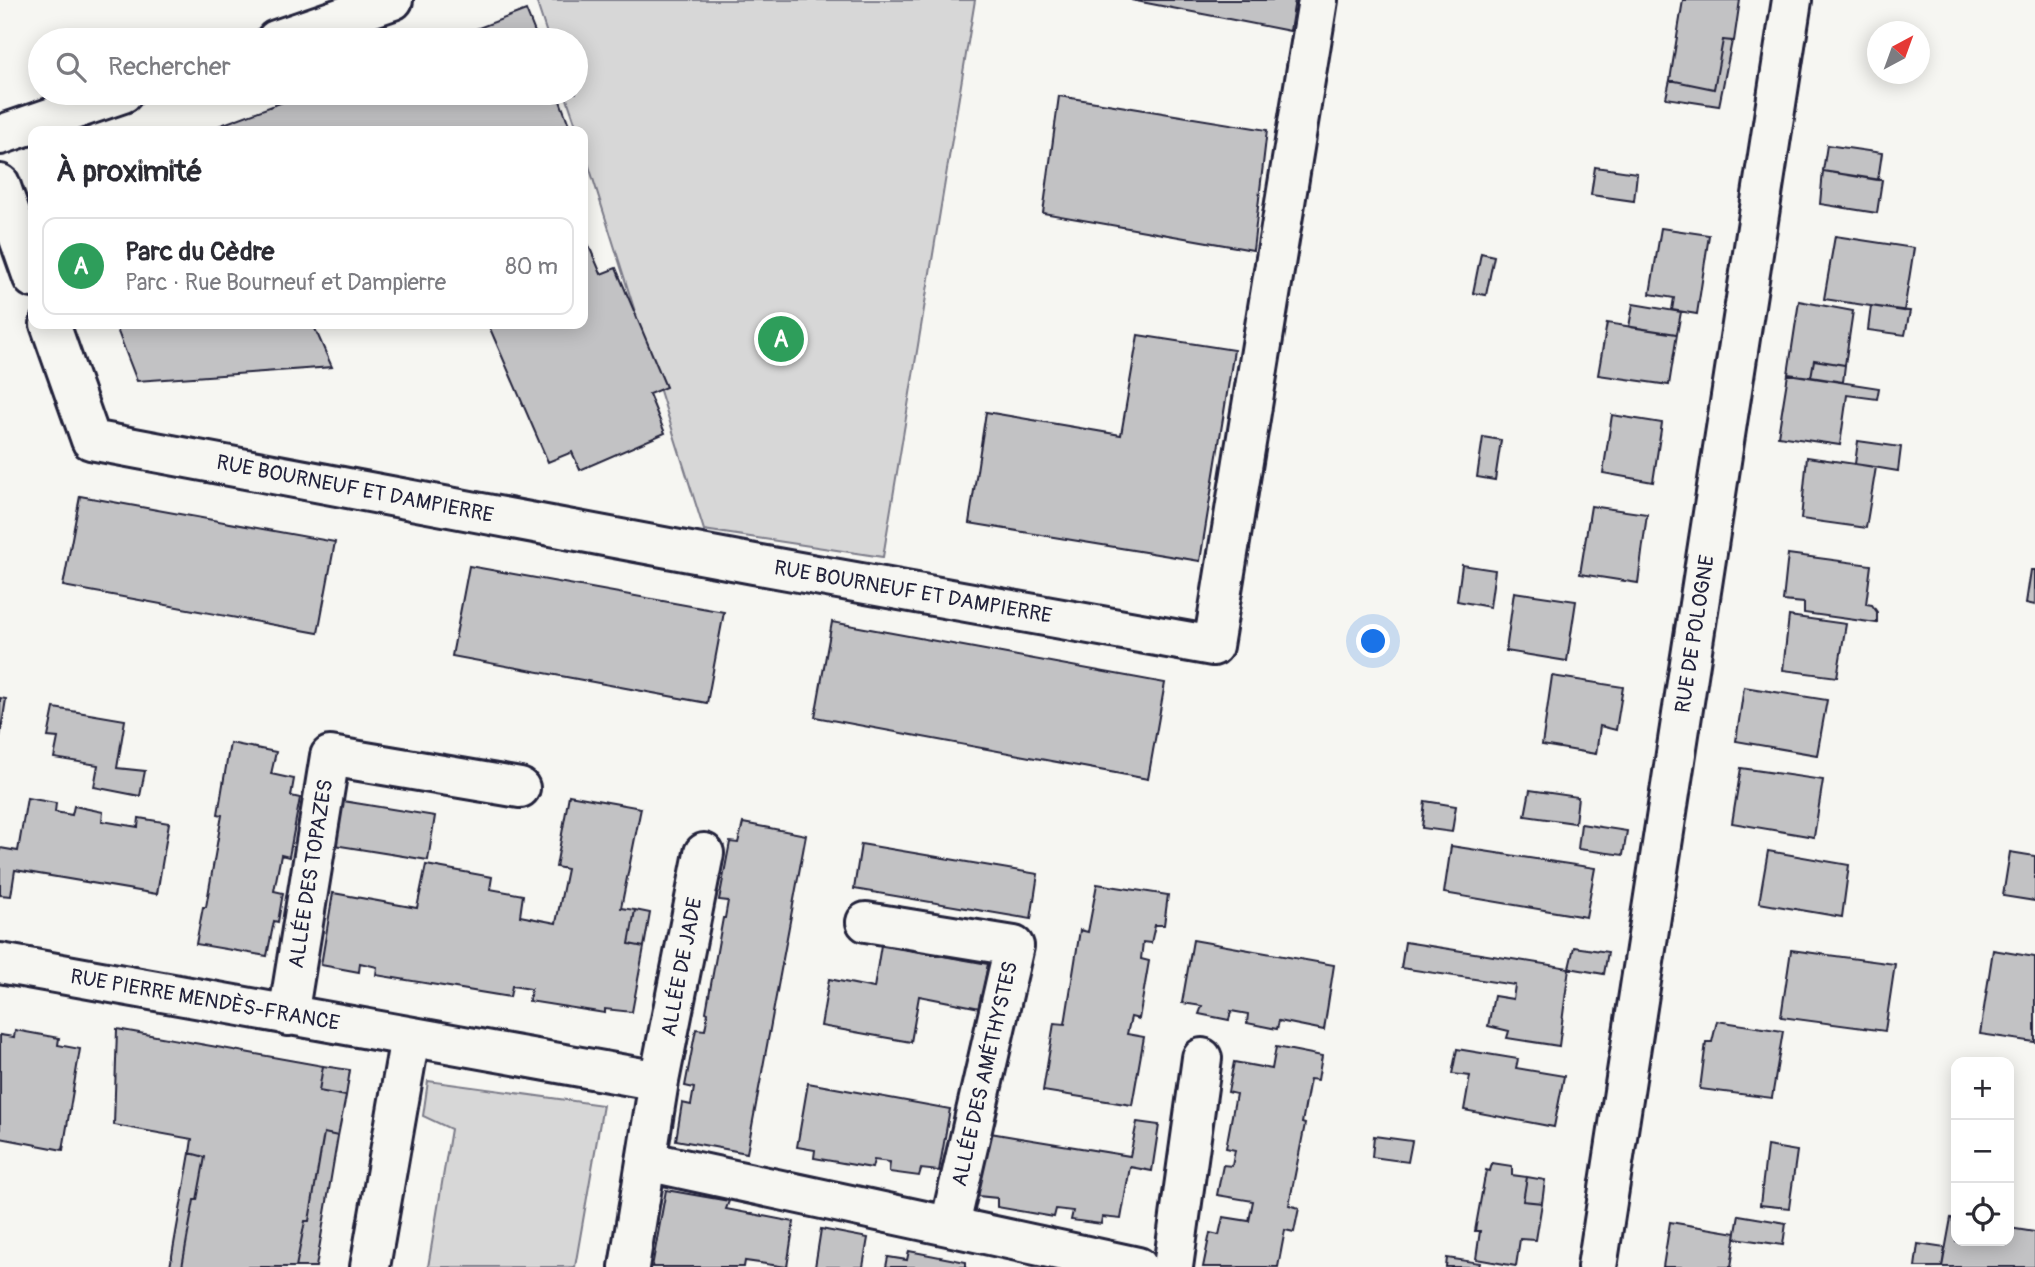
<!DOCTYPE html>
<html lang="fr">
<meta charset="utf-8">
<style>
body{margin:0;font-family:Pangolin,sans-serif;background:#f2f2f3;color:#2b2b33}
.controls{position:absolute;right:21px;bottom:21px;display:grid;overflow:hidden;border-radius:14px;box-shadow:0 4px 18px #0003}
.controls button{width:63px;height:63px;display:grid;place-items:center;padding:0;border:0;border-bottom:2px solid #e1e1e2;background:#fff;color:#2b2b33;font:35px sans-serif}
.compass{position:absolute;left:1867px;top:21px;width:63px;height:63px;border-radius:50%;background:#fff;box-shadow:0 4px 18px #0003;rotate:41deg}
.you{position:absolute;left:1374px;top:642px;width:24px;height:24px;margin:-18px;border:5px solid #fff;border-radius:50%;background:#1a73e8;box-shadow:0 0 0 10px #1a73e833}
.badge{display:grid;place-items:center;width:46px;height:46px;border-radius:50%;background:#22223b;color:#fff;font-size:23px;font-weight:700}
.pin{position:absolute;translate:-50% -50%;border:4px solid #fff;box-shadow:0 2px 7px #0006}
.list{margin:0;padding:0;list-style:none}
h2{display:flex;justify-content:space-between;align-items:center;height:91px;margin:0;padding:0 28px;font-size:30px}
h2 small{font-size:23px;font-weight:400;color:#7c7c81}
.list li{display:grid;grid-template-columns:46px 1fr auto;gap:21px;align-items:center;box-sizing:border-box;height:98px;margin:0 14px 14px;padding:0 14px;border:2px solid #e1e1e2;border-radius:14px}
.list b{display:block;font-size:26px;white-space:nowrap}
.list p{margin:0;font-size:23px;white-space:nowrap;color:#7c7c81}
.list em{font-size:23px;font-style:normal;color:#7c7c81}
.icon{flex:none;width:38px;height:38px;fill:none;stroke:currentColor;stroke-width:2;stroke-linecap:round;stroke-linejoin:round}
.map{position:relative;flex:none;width:2035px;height:1267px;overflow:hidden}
.search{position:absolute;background:#fff;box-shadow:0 4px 18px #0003;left:28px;top:28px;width:560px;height:77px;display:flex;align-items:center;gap:18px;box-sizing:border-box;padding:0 24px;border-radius:38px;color:#7c7c81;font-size:26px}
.panel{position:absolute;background:#fff;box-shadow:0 4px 18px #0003;left:28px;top:126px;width:560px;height:203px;border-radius:14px}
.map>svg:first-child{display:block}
.green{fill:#d7d7d7;stroke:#7c7c89;stroke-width:2}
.building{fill:#c2c2c4;stroke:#22223b;stroke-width:2}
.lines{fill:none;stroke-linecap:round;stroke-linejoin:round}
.minor-casing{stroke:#22223b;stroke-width:44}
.major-casing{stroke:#22223b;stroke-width:44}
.minor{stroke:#f6f6f2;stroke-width:38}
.major{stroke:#f6f6f2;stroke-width:38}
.labels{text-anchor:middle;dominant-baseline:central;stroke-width:5;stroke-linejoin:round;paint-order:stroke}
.street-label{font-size:21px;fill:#22223b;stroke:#f6f6f2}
</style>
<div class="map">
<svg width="2035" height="1267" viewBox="0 0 2035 1267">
<rect width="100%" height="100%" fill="#f6f6f2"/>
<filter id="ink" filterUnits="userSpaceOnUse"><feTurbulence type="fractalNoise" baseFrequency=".0143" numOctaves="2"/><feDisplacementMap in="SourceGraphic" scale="14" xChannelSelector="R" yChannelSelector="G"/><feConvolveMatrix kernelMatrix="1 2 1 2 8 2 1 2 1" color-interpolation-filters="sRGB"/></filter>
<g filter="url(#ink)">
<path class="green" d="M 536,0 L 975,0 L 883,557 L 704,530 L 583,147 L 583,131 L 578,131 L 565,93 L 576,93 L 576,40 L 549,40 Z
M 428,1081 L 603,1105 L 575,1267 L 428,1267 L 451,1129 L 423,1116 Z"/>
<path class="building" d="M 1131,0 L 1295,0 L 1290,31 Z
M 1683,0 L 1740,0 L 1734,41 L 1723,40 L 1714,89 L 1670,80 Z
M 526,10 L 538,40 L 447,40 Z
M 1723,40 L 1732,41 L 1719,106 L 1666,98 L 1670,80 L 1714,89 Z
M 307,93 L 557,93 L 571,130 L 205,131 Z
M 1059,96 L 1267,130 L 1253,250 L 1043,213 Z
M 1827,145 L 1882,153 L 1878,180 L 1823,171 Z
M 1595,167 L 1637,173 L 1634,201 L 1591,195 Z
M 1823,171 L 1882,180 L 1877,213 L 1820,204 Z
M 1661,228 L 1709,235 L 1697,314 L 1672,310 L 1674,298 L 1650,294 Z
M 583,232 L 601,274 L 616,268 L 666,387 L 649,394 L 665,433 L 580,470 L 572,452 L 548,462 L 488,324 L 583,324 Z
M 1835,236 L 1914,248 L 1904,311 L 1824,299 Z
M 1481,253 L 1494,256 L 1486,295 L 1473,293 Z
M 1799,301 L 1853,311 L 1845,365 L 1814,360 L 1811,377 L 1788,374 Z
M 1633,304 L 1681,312 L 1677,334 L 1629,327 Z
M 1871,306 L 1910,311 L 1905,335 L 1868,330 Z
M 1607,323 L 1677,334 L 1669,385 L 1598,375 Z
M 115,324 L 313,324 L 332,367 L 137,381 Z
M 1138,335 L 1234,350 L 1200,561 L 969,523 L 986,412 L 1121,435 Z
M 1814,360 L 1845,365 L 1843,382 L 1811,377 Z
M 1788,374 L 1879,388 L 1877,399 L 1847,395 L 1840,445 L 1778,436 Z
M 1612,415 L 1662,423 L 1653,482 L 1603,473 Z
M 1483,437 L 1501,440 L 1495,480 L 1477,477 Z
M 1858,441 L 1901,447 L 1898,471 L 1855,464 Z
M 1807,457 L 1876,467 L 1866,528 L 1801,519 Z
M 80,496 L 335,542 L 318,633 L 63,586 Z
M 1591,506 L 1647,514 L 1638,583 L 1580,574 Z
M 1788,554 L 1871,565 L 1866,604 L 1872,605 L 1877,612 L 1877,623 L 1804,613 L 1804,603 L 1783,601 Z
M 1462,565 L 1495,570 L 1490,607 L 1457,601 Z
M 469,566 L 724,612 L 707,703 L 452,656 Z
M 2031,570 L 2035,570 L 2035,605 L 2026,603 Z
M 1514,592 L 1576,601 L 1567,661 L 1506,651 Z
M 1789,616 L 1846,624 L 1837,677 L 1783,670 Z
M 832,622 L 1165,683 L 1148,779 L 815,717 Z
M 1552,676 L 1623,687 L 1616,730 L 1600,726 L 1596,754 L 1542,745 Z
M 1744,687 L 1827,700 L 1817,755 L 1736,741 Z
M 0,698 L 6,699 L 0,737 Z
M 54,708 L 125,720 L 117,768 L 145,771 L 140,796 L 94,787 L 98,765 L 54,758 L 58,738 L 48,737 Z
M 230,743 L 276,752 L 271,774 L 294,779 L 291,796 L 300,798 L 289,857 L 281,855 L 274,891 L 283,893 L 278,922 L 274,921 L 267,956 L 196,944 L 203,907 L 206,907 L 222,815 L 218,814 Z
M 1741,768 L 1823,780 L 1814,837 L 1732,823 Z
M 1530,790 L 1578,797 L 1575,823 L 1525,816 Z
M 569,795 L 641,808 L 621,908 L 635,910 L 629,944 L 644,947 L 632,1012 L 605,1009 L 605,1013 L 529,1001 L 531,989 L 512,986 L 510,997 L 376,975 L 377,967 L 360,963 L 359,972 L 321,965 L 333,893 L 417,908 L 426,865 L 492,877 L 490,889 L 523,895 L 520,916 L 556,923 L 567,869 L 556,867 Z
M 27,798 L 56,803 L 55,812 L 72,815 L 74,806 L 103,812 L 102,821 L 138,827 L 139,818 L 169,823 L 157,894 L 15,870 L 11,896 L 0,895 L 0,848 L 18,851 Z
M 343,801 L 435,816 L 428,860 L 334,845 Z
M 1425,801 L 1456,806 L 1452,832 L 1422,828 Z
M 743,823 L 806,835 L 747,1153 L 676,1140 L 682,1103 L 691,1105 L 694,1088 L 685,1086 L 696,1029 L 705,1030 L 708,1013 L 706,1012 L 723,918 L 725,918 L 728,901 L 719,900 L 730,842 L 738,843 Z
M 1581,824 L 1627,831 L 1623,855 L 1578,849 Z
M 861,844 L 1038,874 L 1031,919 L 854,889 Z
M 1451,846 L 1595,868 L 1586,917 L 1444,893 Z
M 1768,851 L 1849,865 L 1842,917 L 1759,903 Z
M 2010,852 L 2035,856 L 2035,901 L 2003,896 Z
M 1097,884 L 1168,895 L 1164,925 L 1155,925 L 1151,943 L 1143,942 L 1141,959 L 1149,961 L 1139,1019 L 1131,1017 L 1127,1034 L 1144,1037 L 1132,1105 L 1043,1091 L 1054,1023 L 1065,1024 L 1080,930 L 1088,932 Z
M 635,910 L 650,913 L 644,947 L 629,944 Z
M 1193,940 L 1334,965 L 1324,1030 L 1279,1021 L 1277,1029 L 1247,1023 L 1248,1014 L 1231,1011 L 1229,1020 L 1199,1014 L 1202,1006 L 1182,1003 Z
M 1405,942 L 1569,968 L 1559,1046 L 1507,1038 L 1509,1031 L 1488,1026 L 1494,996 L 1513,999 L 1515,985 L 1401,968 Z
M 881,945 L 988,964 L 980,1008 L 919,996 L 911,1042 L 821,1026 L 829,979 L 874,988 Z
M 1574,947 L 1608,952 L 1604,974 L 1569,968 Z
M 1791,950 L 1895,964 L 1885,1031 L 1781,1017 Z
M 1993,950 L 2035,957 L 2035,1042 L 1980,1034 Z
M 1717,1021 L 1783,1031 L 1772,1098 L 1700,1089 L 1706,1042 L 1712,1042 Z
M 117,1029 L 323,1066 L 319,1091 L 346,1096 L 338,1136 L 324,1133 L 309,1221 L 305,1221 L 296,1267 L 182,1267 L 194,1200 L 197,1200 L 205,1157 L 190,1153 L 192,1139 L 114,1125 Z
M 15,1030 L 59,1038 L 58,1045 L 80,1049 L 63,1150 L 0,1138 L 0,1035 L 14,1037 Z
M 1276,1047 L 1322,1056 L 1318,1080 L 1310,1079 L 1302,1123 L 1305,1124 L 1289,1205 L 1299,1208 L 1294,1232 L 1285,1230 L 1278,1267 L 1203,1267 L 1210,1233 L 1219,1235 L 1223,1217 L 1249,1221 L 1253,1201 L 1217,1195 L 1223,1165 L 1232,1166 L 1235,1150 L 1226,1148 L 1236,1094 L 1228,1092 L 1234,1062 L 1272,1069 Z
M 1457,1049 L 1518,1059 L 1516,1068 L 1564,1076 L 1554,1127 L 1464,1110 L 1470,1076 L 1452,1074 Z
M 323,1066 L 350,1070 L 346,1096 L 319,1091 Z
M 808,1083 L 950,1109 L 939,1171 L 921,1169 L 919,1176 L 889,1172 L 890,1162 L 874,1160 L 872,1168 L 814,1158 L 815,1150 L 797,1147 Z
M 1137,1122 L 1159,1125 L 1152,1171 L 1130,1167 L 1121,1219 L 1102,1217 L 1101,1224 L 1071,1220 L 1073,1211 L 1056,1209 L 1054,1217 L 997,1207 L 997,1198 L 978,1196 L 990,1133 L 1130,1156 Z
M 324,1133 L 338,1136 L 316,1267 L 296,1267 L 305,1221 L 309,1221 Z
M 1374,1136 L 1412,1141 L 1408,1162 L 1372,1157 Z
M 1767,1146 L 1797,1151 L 1789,1208 L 1760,1205 Z
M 190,1153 L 205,1157 L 197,1200 L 194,1200 L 182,1267 L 170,1267 Z
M 1492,1163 L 1512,1166 L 1512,1175 L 1527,1177 L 1523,1201 L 1542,1203 L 1536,1240 L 1520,1239 L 1516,1266 L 1476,1259 L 1480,1231 L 1475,1231 L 1486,1170 L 1490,1171 Z
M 1527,1177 L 1545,1180 L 1542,1203 L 1523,1201 Z
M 666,1190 L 729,1201 L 726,1209 L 794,1222 L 787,1267 L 745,1261 L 744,1267 L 652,1267 Z
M 1739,1215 L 1786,1223 L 1783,1245 L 1735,1238 Z
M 1951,1218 L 1956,1219 L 1956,1241 L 2009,1241 L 2009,1228 L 2035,1232 L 2035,1267 L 1942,1267 Z
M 1670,1222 L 1736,1233 L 1731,1267 L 1663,1267 Z
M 821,1229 L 868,1238 L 863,1267 L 815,1267 Z
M 1918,1244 L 1945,1248 L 1942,1267 L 1915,1267 Z
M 909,1251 L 966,1262 L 966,1267 L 886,1267 L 888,1257 L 907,1260 Z
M 1447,1258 L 1480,1263 L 1479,1267 L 1446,1267 Z"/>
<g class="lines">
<g class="minor-casing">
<path id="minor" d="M 0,184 L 33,278
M 50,324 L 91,440 L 754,564 L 1213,646 L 1318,0
M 866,922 L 1014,946 L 950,1225
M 0,963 L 659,1081 L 629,1267
M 288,1016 L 330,756 L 520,788
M 659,1081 L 704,853
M 646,1161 L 1138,1267
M 370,1267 L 410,1037
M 1173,1267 L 1202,1058
M 1597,1267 L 1792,0"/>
</g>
<g class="major-casing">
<path id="major" d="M 276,40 L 393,0
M 0,135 L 123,93"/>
</g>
<use href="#minor" class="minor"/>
<use href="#major" class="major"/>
</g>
</g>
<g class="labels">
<g class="street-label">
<text transform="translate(355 489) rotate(11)">RUE BOURNEUF ET DAMPIERRE</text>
<text transform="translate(913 592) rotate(10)">RUE BOURNEUF ET DAMPIERRE</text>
<text transform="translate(1695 634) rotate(-81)">RUE DE POLOGNE</text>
<text transform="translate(311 874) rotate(-81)">ALLÉE DES TOPAZES</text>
<text transform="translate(682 967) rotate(-79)">ALLÉE DE JADE</text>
<text transform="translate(205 1000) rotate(10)">RUE PIERRE MENDÈS-FRANCE</text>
<text transform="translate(985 1074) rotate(-77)">ALLÉE DES AMÉTHYSTES</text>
</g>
</g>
</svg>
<div class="controls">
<button>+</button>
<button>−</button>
<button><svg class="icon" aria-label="locate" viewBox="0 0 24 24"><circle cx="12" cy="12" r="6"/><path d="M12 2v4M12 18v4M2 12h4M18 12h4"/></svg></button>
</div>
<svg class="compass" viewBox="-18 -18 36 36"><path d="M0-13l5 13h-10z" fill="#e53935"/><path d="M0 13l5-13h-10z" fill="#7c7c81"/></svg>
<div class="you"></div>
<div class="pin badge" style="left:781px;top:339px;background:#2e9e5b">A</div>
<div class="search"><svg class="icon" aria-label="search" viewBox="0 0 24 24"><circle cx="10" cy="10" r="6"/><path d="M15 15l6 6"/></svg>Rechercher</div>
<section class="panel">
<h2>À proximité<small></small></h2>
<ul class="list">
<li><span class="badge" style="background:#2e9e5b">A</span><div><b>Parc du Cèdre</b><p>Parc · Rue Bourneuf et Dampierre</p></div><em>80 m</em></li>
</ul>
</section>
</div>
